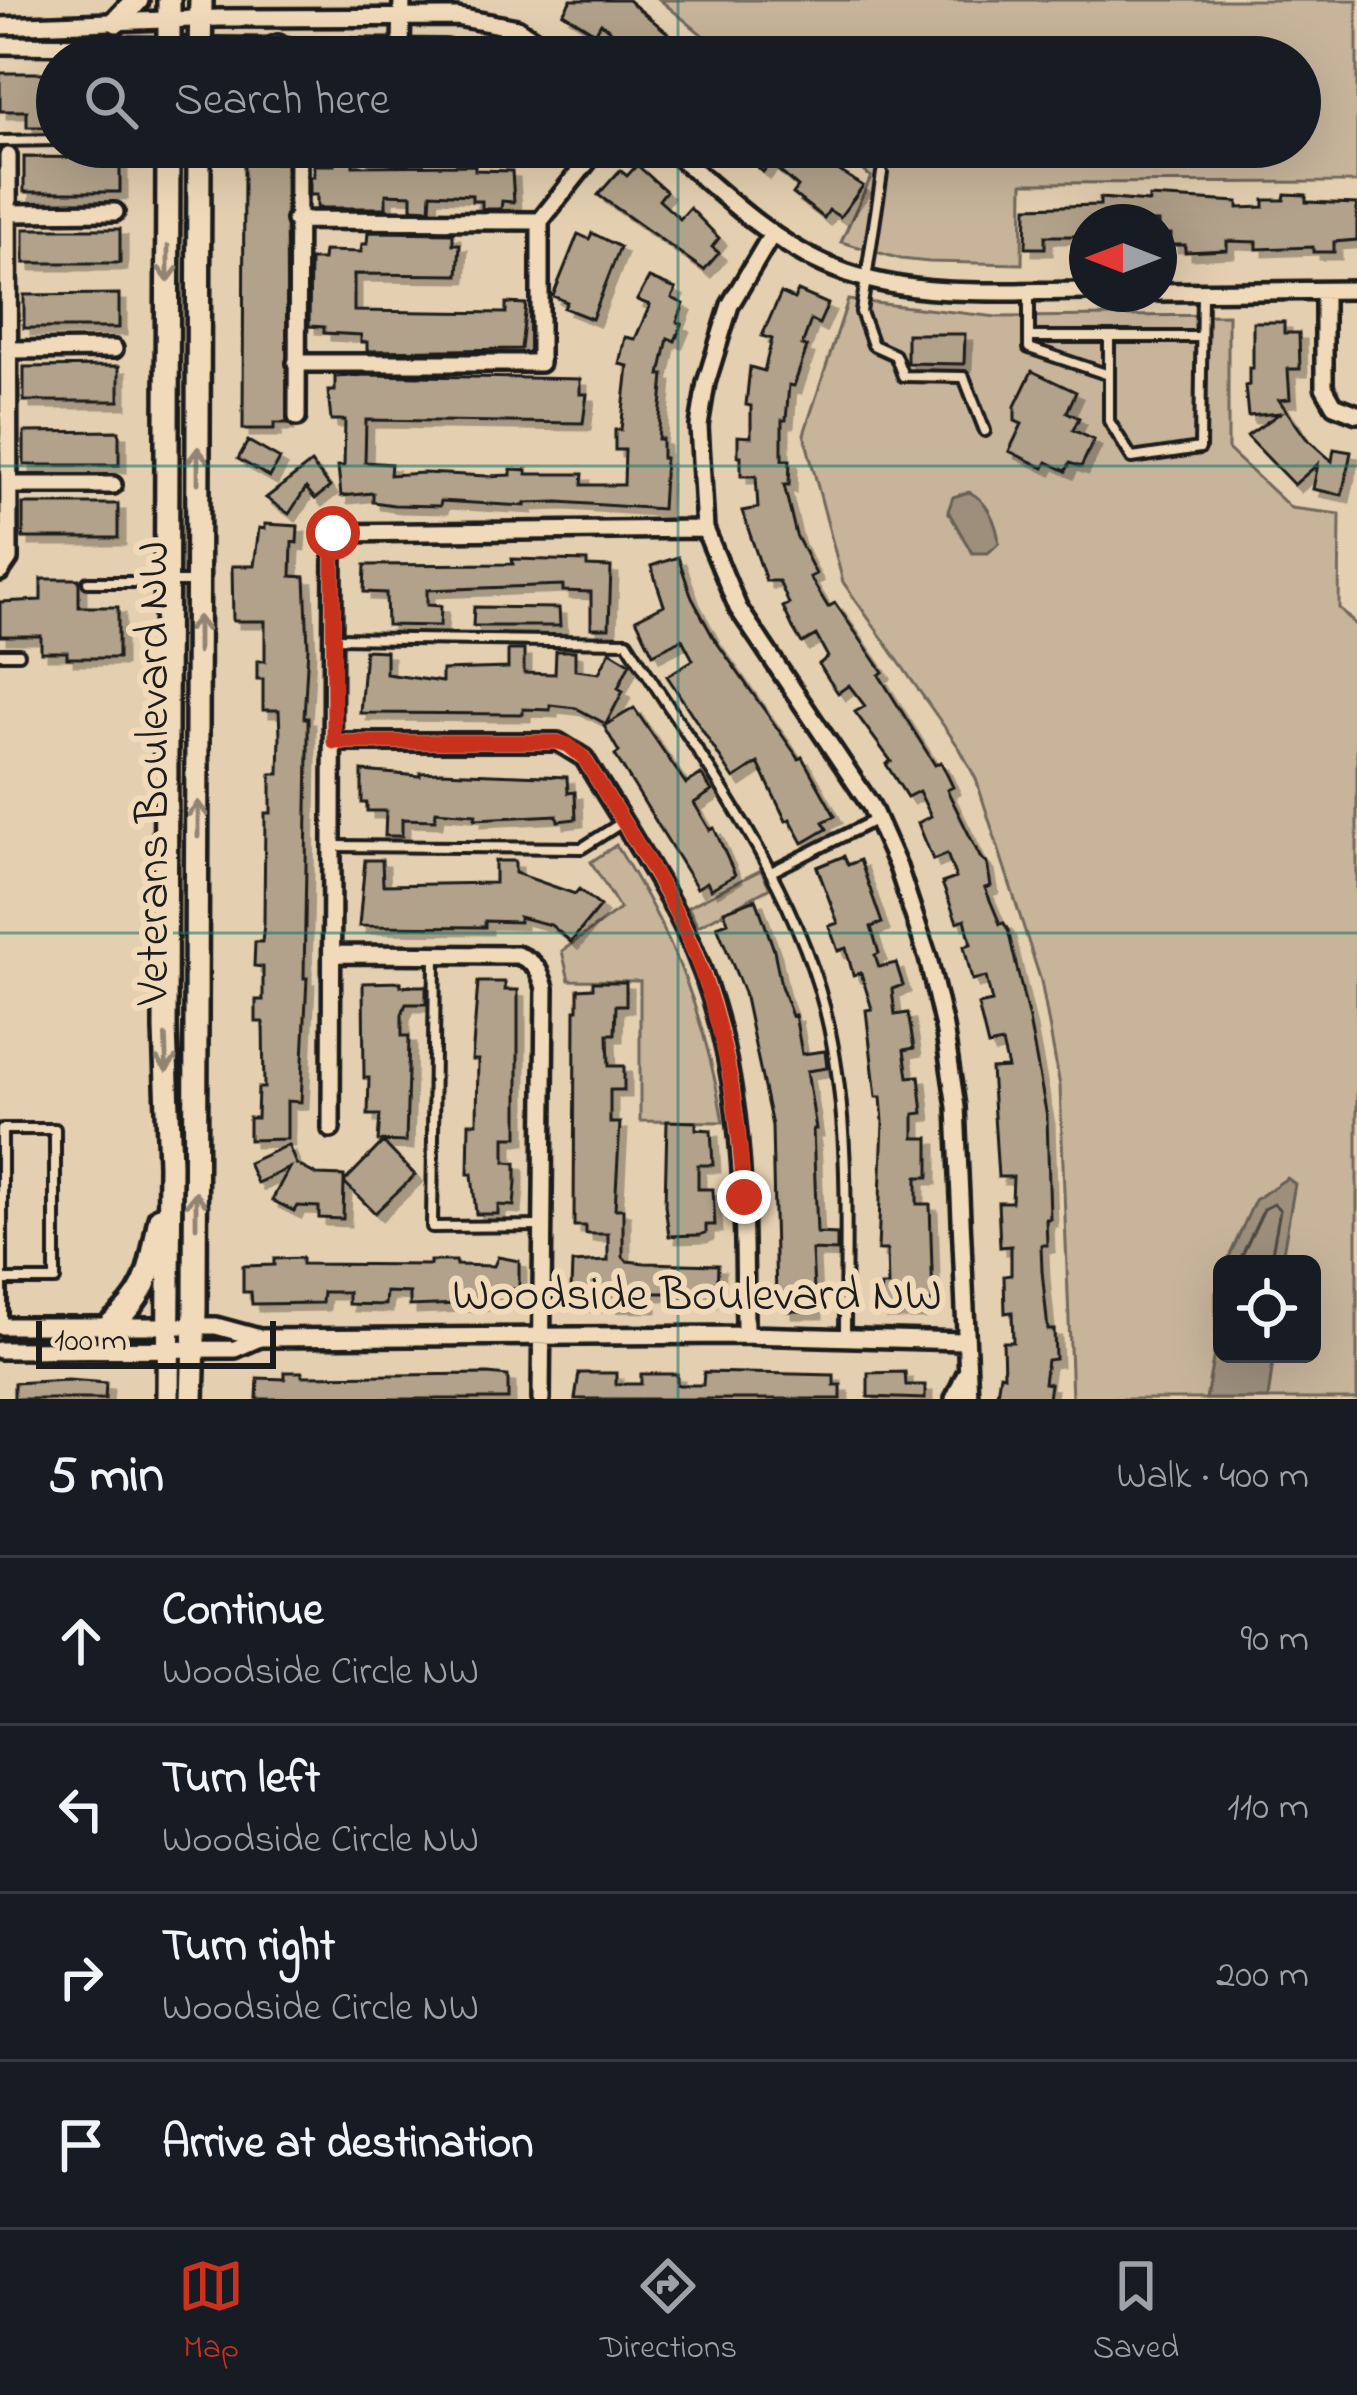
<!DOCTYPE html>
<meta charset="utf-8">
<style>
body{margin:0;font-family:"Indie Flower",sans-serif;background:#242831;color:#f1f3f6}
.controls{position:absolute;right:36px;bottom:36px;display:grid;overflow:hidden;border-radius:18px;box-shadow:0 12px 48px #0002}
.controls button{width:108px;height:108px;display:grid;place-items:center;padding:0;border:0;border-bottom:3px solid #363941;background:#171b24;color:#f1f3f6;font:60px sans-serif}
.compass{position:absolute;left:1069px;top:204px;width:108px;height:108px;border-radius:50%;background:#171b24;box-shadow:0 12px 48px #0002;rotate:270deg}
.scale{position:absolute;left:36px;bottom:30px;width:240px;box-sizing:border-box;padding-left:12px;border:6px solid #1c1c1c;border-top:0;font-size:33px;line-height:42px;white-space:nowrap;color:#1c1c1c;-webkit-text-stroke:9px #f1daba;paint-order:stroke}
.stop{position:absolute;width:36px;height:36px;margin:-27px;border:9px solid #c8321e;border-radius:50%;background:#fff}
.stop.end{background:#c8321e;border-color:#fff;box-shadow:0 3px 12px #0008}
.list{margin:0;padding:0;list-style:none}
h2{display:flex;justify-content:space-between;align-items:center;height:156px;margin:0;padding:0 48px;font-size:51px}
h2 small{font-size:39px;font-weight:400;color:#9ea1a6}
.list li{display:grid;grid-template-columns:78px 1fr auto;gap:36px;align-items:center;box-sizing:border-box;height:168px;padding:0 48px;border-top:3px solid #363941}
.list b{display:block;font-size:45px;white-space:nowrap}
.list p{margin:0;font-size:39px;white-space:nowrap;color:#9ea1a6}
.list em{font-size:39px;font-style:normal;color:#9ea1a6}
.icon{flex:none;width:66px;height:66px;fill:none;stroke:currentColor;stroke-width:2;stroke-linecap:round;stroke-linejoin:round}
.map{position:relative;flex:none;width:1357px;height:1399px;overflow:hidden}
.search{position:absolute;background:#171b24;box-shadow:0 12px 48px #0002;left:36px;right:36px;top:36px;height:132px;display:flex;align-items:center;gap:30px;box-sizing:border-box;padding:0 42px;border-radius:66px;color:#9ea1a6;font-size:45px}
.sheet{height:828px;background:#171b24}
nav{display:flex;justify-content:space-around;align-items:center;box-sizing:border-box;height:168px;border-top:3px solid #363941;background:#171b24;font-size:33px;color:#9ea1a6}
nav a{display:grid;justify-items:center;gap:6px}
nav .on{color:#c8321e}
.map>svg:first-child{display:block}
.green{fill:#c7b49b;stroke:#72685c;stroke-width:3;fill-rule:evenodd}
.water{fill:#9d8f7c;stroke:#696156;stroke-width:3}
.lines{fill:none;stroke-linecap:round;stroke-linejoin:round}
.shore{stroke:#504a42;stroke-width:3}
.building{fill:#b2a28b;stroke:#1c1c1c;stroke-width:3;filter:url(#shadow)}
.lane-casing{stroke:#1c1c1c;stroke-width:16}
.street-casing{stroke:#1c1c1c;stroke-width:24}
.secondary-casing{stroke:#1c1c1c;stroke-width:30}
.lane{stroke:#f1daba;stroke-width:8}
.street{stroke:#f1daba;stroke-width:15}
.secondary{stroke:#f1daba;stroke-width:21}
.oneway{stroke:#918473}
.route{stroke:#c8321e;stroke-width:15}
.grid{fill:none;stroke:#0f766e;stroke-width:3;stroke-opacity:0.55}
.labels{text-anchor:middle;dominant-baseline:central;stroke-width:12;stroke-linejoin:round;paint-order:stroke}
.street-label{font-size:48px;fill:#1c1c1c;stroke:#f1daba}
</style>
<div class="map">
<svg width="1357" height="1399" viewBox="0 0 1357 1399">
<defs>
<filter id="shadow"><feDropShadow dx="7" dy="7" stdDeviation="0" flood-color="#0004"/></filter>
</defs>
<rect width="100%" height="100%" fill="#e4cfb0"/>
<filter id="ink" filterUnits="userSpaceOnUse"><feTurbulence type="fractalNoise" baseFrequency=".00833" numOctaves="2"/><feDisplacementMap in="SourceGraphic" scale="24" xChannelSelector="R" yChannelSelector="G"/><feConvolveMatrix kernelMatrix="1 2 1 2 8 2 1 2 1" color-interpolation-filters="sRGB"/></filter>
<g filter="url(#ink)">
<path class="green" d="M 660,0 L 1357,0 L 1357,182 L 1023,183 L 1022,264 L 929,262 L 901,259 L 841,242 L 871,177 L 836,147 L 1300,147 L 1300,57 L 729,57 Z
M 848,300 L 997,317 L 1228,315 L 1228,449 L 1291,508 L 1340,514 L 1339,608 L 1357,626 L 1357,1399 L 1072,1399 L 1060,1086 L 1041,981 L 976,779 L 960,749 L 843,582 L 804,434 ZM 1222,1264 L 1312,1264 L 1312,1354 L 1222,1354 Z
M 616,845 C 674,936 705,1015 723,1122 L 640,1121 L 640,981 L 569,980 L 562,951 L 620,909 L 591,862 Z
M 761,870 L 770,888 L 698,926 L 688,907 Z"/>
<path class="water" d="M 969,492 C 987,500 997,523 999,543 L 988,553 L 972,553 L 948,511 L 953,497 Z
M 1287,1178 L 1295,1184 L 1281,1264 L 1226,1264 L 1255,1200 Z
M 1222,1275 L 1222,1354 L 1274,1354 L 1268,1399 L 1206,1399 L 1216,1342 L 1216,1293 Z"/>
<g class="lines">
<path class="shore" d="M 1238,1264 L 1264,1209 L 1274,1204 L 1280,1210 L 1270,1264"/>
</g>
<path class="building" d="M 571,0 L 628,0 L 686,48 L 678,57 L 631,57 L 617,47 L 622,40 L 601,23 L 595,33 L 563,13 Z
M 0,73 L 57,73 L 57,127 L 27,127 L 27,111 L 0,111 Z
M 334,147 L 353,147 L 353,166 L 475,165 L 475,170 L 512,171 L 514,202 L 502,201 L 501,209 L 482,209 L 482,201 L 472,201 L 472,195 L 431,193 L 430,209 L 412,208 L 412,195 L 386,194 L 386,208 L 317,208 L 317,195 L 310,195 L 310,177 L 314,177 L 314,165 L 334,165 Z
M 737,147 L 802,147 L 863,186 L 840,217 L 829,210 L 824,218 L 793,194 L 798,187 L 770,163 L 763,172 Z
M 24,157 L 120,158 L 120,192 L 24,192 Z
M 275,157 L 275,163 L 286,163 L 287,423 L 274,423 L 274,429 L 243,429 L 244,158 Z
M 637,165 L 666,191 L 659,200 L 680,219 L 690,208 L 719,238 L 712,247 L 719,253 L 704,270 L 598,195 L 620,170 L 627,176 Z
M 1285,194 L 1306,195 L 1306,202 L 1357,204 L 1357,240 L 1334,242 L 1334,252 L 1313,252 L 1313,247 L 1257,249 L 1257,242 L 1227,241 L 1227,250 L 1185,252 L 1185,245 L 1171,245 L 1171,234 L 1159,234 L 1159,222 L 1087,222 L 1087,236 L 1045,236 L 1045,248 L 1026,248 L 1027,207 L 1100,205 L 1100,198 L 1149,202 L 1149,197 L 1238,202 L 1238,208 L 1264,207 L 1264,200 L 1284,200 Z
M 24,229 L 120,229 L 120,263 L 24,263 Z
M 368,232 L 453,233 L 453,244 L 460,244 L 458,275 L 354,274 L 354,311 L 506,313 L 506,303 L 526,304 L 521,349 L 367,351 L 367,342 L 361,342 L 361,335 L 324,333 L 324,327 L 309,326 L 310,260 L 323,260 L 324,251 L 361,252 L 362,244 L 367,244 Z
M 592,233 L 620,247 L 592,319 L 564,308 L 567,302 L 553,296 L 578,234 L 589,239 Z
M 649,278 L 676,289 L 672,298 L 684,304 L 677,322 L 682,324 L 675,341 L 668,338 L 660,375 L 664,375 L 658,439 L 662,439 L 662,458 L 665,458 L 662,509 L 559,502 L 525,503 L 525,506 L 441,501 L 440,506 L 394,505 L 373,502 L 373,493 L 341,496 L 338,466 L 344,466 L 345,420 L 331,420 L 328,391 L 335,391 L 335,377 L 367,375 L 580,379 L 580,394 L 587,394 L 583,423 L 366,420 L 365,462 L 391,464 L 390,475 L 424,473 L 487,476 L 511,475 L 511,469 L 527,470 L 527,474 L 583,474 L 582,485 L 624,485 L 625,450 L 615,450 L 615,430 L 621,430 L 628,366 L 619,364 L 625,337 L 635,339 L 650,305 L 637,300 Z
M 798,291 L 828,304 L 819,324 L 811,320 L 802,345 L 807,347 L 794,386 L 789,385 L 786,420 L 782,420 L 782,460 L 790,460 L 789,485 L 784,485 L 796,535 L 816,574 L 810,577 L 828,607 L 835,603 L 883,672 L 879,675 L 935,765 L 941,762 L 953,787 L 947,790 L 980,857 L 987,863 L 991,886 L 985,888 L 1000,924 L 1004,923 L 1008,930 L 1029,1020 L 1047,1117 L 1050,1219 L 1046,1219 L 1047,1245 L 1041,1245 L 1042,1271 L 1048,1330 L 1054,1330 L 1055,1359 L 1047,1360 L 1044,1383 L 1050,1384 L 1048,1399 L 999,1399 L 997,1394 L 1000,1374 L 1004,1375 L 1003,1342 L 1013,1342 L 1012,1312 L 1005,1313 L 1004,1276 L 1011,1275 L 1011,1246 L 1000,1247 L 998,1202 L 1012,1202 L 1013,1177 L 998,1177 L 991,1069 L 1008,1068 L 1002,1043 L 988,1046 L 978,1005 L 992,1002 L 986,977 L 972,980 L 964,946 L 971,944 L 965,919 L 957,922 L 942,883 L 956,878 L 947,854 L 933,860 L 927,845 L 918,823 L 931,816 L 919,791 L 907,797 L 886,764 L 891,761 L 855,712 L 865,706 L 849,685 L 838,693 L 829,680 L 819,664 L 828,657 L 816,635 L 802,643 L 793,628 L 783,607 L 789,604 L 779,581 L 766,581 L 742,511 L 758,508 L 756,476 L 741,476 L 741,456 L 738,456 L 738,436 L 751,437 L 751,406 L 746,405 L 750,367 L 764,371 L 772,339 L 762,336 L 781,293 L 794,299 Z
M 119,294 L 119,328 L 24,328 L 24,295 Z
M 1253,322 L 1284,322 L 1284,333 L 1299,333 L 1300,369 L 1288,369 L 1290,399 L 1279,400 L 1306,438 L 1332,461 L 1334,449 L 1351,452 L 1342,495 L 1313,489 L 1318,464 L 1294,485 L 1247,436 L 1280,413 L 1248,416 L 1245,386 L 1249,385 L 1249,368 L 1253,368 Z
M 907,334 L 965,334 L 964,364 L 907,363 Z
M 119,366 L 119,401 L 24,401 L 24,367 Z
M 1032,371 L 1076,392 L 1067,412 L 1079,418 L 1073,430 L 1094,440 L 1081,467 L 1070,463 L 1066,471 L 1047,462 L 1044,468 L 1009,451 L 1022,424 L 1015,421 L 1015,406 Z
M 119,431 L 119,465 L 24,465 L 24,432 Z
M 248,441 L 280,459 L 270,477 L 238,459 Z
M 311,463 L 330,487 L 315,499 L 306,488 L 289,514 L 266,498 Z
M 23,504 L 118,504 L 118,538 L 23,538 Z
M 265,524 L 298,526 L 297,543 L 292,542 L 291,576 L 305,577 L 308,647 L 304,718 L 308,718 L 308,753 L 304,978 L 307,978 L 301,1102 L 287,1101 L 287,1139 L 249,1140 L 249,1118 L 257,1118 L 258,1088 L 264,1088 L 263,1022 L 256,1022 L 256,1000 L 263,1000 L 263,967 L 254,966 L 255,942 L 262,942 L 264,924 L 265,813 L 271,813 L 271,774 L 279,774 L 280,735 L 279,710 L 263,710 L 263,679 L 257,679 L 257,661 L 265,661 L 265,621 L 233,621 L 232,566 L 254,566 L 259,528 L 265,529 Z
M 678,557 L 692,598 L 713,637 L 799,759 L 802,757 L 835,816 L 823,822 L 827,829 L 803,843 L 790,819 L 786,821 L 758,763 L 734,779 L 667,676 L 693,660 L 682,639 L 653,654 L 636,619 L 664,605 L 651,566 Z
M 512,559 L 587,561 L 587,566 L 611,567 L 609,628 L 591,628 L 591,592 L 563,591 L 563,585 L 427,590 L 427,605 L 441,606 L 440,626 L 387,625 L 386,593 L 364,592 L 365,565 L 513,564 Z
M 41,579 L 79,579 L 79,607 L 118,607 L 118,658 L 67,658 L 67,652 L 41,652 L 41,636 L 0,636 L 0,602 L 41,600 Z
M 474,607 L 559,608 L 560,626 L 473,626 Z
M 365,650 L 386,651 L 386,674 L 442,682 L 442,670 L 508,668 L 508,650 L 524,650 L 524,673 L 555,674 L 556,651 L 575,651 L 575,670 L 599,673 L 610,651 L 630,663 L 618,688 L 623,691 L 606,724 L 576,708 L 550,705 L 550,710 L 523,709 L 523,714 L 360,713 Z
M 634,708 L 686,784 L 701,774 L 712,791 L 694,803 L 710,830 L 714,828 L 735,875 L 711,889 L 707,882 L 697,888 L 615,755 L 619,752 L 604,726 Z
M 362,771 L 420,776 L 420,773 L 441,772 L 567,777 L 568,793 L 575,792 L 576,819 L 558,821 L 557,815 L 475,819 L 476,814 L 436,811 L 435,820 L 402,819 L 402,836 L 385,836 L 386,811 L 367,811 L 367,803 L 362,803 Z
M 844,856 L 848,865 L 860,860 L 882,923 L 871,927 L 879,953 L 875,955 L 879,967 L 896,963 L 903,985 L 892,989 L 895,1015 L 908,1013 L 914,1048 L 904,1050 L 908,1077 L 919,1076 L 923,1113 L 914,1114 L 914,1138 L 929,1138 L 929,1177 L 917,1177 L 917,1204 L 930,1204 L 933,1302 L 919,1302 L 918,1311 L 881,1311 L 881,1286 L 888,1286 L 887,1250 L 878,1250 L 883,1122 L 881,1097 L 876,1097 L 866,1010 L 872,1009 L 861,973 L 853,975 L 846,948 L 838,951 L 829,926 L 838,923 L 817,867 Z
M 365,860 L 382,860 L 383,885 L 495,883 L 495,861 L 515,861 L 515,873 L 575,894 L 579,889 L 600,906 L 571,942 L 551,925 L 519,917 L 519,922 L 485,921 L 485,927 L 359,926 Z
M 756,899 L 774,950 L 781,986 L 792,1016 L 795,1015 L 802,1054 L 825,1051 L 827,1068 L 807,1071 L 816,1129 L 813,1129 L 817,1233 L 837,1234 L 837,1251 L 812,1250 L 815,1311 L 786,1311 L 786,1300 L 776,1300 L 772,1126 L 744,993 L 717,926 L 728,922 L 724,911 Z
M 401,982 L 401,986 L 426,986 L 426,1004 L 406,1004 L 402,1014 L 402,1036 L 409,1036 L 406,1142 L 378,1141 L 380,1115 L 368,1115 L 369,1078 L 364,1078 L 363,983 Z
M 478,982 L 505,982 L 505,990 L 518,990 L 518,1137 L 505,1137 L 505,1162 L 516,1163 L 516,1182 L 514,1206 L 498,1205 L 498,1214 L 476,1214 L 472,1174 L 468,1174 L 469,1123 L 477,1123 L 478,1060 L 472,1060 Z
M 593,982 L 626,982 L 626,1005 L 616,1005 L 615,1034 L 608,1034 L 609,1066 L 624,1066 L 624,1090 L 610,1090 L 610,1123 L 620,1123 L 615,1209 L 623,1209 L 623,1257 L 627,1261 L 645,1263 L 718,1265 L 717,1288 L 710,1288 L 710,1300 L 673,1304 L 673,1293 L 649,1293 L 649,1305 L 580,1304 L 580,1291 L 571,1291 L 572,1263 L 608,1261 L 608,1234 L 586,1234 L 586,1226 L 574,1226 L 575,1010 L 578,1010 L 578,989 L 593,988 Z
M 667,1121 L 696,1122 L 696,1129 L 711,1130 L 713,1165 L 698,1165 L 698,1189 L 713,1189 L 715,1225 L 706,1225 L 706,1232 L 700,1235 L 669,1236 L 665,1205 Z
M 383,1142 L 415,1175 L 375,1213 L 344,1182 L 343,1219 L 319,1218 L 319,1207 L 297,1206 L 294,1211 L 272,1200 L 289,1168 L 257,1183 L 248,1163 L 288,1145 L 296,1164 L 317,1175 L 344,1176 L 344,1182 Z
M 498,1257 L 519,1261 L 519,1289 L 510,1289 L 510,1302 L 410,1306 L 410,1293 L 386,1292 L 385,1305 L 348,1304 L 348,1292 L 323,1292 L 322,1303 L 252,1304 L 251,1292 L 243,1292 L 243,1266 L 274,1265 L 274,1259 L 302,1258 L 302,1264 L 430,1265 L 430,1261 L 456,1261 L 456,1265 L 494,1266 Z
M 285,1372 L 302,1372 L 302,1376 L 488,1374 L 508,1376 L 508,1399 L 257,1399 L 258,1378 L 285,1379 Z
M 704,1372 L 834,1375 L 834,1385 L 841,1385 L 841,1399 L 575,1399 L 579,1373 L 616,1373 L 616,1384 L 641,1384 L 641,1374 L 677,1374 L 677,1385 L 703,1385 Z
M 905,1372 L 906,1385 L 925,1385 L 925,1399 L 868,1397 L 868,1373 Z
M 68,1380 L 106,1383 L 105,1399 L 14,1399 L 14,1383 Z"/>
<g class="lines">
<g class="lane-casing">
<path id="lane" d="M 0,141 L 57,140
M 882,173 L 861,312 L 873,345 L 895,355 L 903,376 L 964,377 L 985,431
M 1029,293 L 1029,337 L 1201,337
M 1029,337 L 1029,348 L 1109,375
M 1109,337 L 1109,421 L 1132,458 L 1200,448 L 1202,293
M 88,582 L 195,582
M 334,638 L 627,642 C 703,763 799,885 829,1027 C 851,1129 845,1233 845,1336
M 0,654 L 19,654
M 334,846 L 582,848 L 621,823
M 771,872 L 877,819
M 435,957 L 432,1227 L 543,1226
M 2,1324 L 2,1129 L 55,1129 L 55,1280 L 2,1280"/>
</g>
<g class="street-casing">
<path id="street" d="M 0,26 L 219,18 L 457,17 L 517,28 L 560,57
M 0,45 L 443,49 L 523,57
M 401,48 L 402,0
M 667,147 C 715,187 764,237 822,263 C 904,301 999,291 1087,291
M 8,213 L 115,212
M 295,220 L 540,221
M 772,234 L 730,305 L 706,383 L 699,426 L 705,529 L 738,608 L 871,806 L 898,867 L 928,958 L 944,1027 L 956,1107 L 969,1399
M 1159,292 L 1357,290
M 1324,292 L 1324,387 L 1334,405 L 1357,414
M 8,350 L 114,349
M 296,363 L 540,363 L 540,221 L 599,147
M 297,417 L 298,147
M 9,485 L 113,485
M 0,572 L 9,559 L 8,156
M 334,742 L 558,742 L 584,758 C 617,813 653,867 682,924 C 746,1052 744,1196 745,1335
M 333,954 L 517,955 C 535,961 540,971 545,988 L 541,1399
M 331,1129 L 333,533 L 705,529
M 0,1326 L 216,1326 L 260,1338 L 745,1335 L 963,1341
M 0,1350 L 235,1349 L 260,1338
M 954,1399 L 965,1375"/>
</g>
<g class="secondary-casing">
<path id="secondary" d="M 117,21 L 137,0
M 169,57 L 169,0
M 200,57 L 201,0
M 254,57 L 278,47
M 168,147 L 165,1029 L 170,1165 L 168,1399
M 110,1325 C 151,1292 150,1268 160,1218
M 192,1399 L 195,1311 L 199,147"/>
</g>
<use href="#lane" class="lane"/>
<use href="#street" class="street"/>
<use href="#secondary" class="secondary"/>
</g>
<defs><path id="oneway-shaft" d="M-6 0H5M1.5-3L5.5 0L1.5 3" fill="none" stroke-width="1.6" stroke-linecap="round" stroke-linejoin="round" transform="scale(3)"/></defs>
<g class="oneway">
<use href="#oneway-shaft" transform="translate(168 264) rotate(90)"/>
<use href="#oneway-shaft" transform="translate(198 465) rotate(-90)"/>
<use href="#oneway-shaft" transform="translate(198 634) rotate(-90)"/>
<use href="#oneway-shaft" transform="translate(198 819) rotate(-90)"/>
<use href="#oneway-shaft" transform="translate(166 1054) rotate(88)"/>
<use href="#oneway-shaft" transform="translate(196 1209) rotate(-90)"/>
</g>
</g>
<g class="lines" filter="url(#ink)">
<path class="route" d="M 333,533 L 334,742 L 558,742 L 568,745 L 584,758 C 617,814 655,868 683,927 C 723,1012 738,1103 744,1197"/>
</g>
<path class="grid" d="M 678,0 L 678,57M 678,147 L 678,1399M 0,466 L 1357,466M 0,933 L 1357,933"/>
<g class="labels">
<g class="street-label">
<text transform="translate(155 773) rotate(-90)">Veterans Boulevard NW</text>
<text x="697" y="1297">Woodside Boulevard NW</text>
</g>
</g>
</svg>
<div class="controls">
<button><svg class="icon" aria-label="locate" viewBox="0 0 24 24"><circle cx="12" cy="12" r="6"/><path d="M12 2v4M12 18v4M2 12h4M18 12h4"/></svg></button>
</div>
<svg class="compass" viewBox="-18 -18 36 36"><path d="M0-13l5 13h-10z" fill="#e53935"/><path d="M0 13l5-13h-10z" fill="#9ea1a6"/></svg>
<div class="scale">100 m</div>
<div class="stop" style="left:333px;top:533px"></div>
<div class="stop end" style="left:744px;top:1197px"></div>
<div class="search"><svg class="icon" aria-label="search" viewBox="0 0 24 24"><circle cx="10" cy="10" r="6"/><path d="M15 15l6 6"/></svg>Search here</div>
</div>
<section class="sheet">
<h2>5 min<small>Walk · 400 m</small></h2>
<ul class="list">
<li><svg class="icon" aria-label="ahead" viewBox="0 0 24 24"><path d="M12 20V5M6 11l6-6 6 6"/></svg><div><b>Continue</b><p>Woodside Circle NW</p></div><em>90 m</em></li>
<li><svg class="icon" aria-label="left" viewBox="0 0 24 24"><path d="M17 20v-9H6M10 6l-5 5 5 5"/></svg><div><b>Turn left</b><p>Woodside Circle NW</p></div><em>110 m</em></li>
<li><svg class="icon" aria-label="right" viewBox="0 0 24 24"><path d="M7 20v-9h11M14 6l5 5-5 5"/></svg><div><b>Turn right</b><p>Woodside Circle NW</p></div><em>200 m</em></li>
<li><svg class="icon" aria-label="arrive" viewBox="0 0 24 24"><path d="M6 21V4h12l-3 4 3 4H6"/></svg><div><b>Arrive at destination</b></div></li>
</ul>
</section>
<nav>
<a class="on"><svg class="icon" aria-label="map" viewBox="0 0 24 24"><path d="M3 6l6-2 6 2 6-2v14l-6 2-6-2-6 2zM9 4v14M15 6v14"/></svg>Map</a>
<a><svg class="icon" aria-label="directions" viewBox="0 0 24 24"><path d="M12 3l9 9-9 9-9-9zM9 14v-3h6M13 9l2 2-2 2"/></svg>Directions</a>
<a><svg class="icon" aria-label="saved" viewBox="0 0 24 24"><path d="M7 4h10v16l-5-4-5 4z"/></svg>Saved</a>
</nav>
